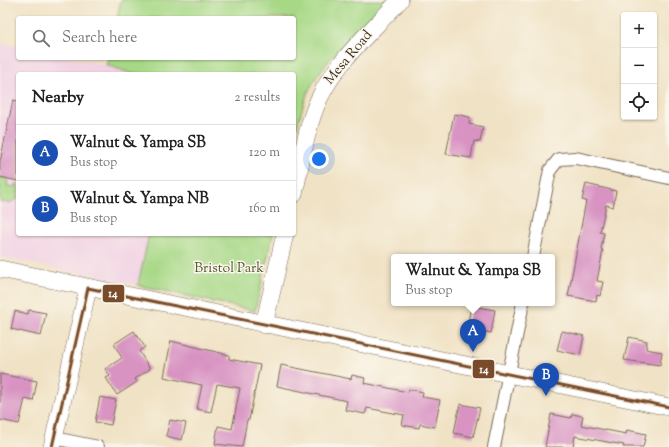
<!DOCTYPE html>
<meta charset="utf-8">
<style>
body{margin:0;font-family:"Sorts Mill Goudy",serif;background:#f2f2f2;color:#202124}
.controls{position:absolute;right:12px;top:12px;display:grid;overflow:hidden;border-radius:4px;box-shadow:0 1px 3px #0004}
.controls button{width:36px;height:36px;display:grid;place-items:center;padding:0;border:0;border-bottom:1px solid #e0e0e0;background:#fff;color:#202124;font:20px sans-serif}
.you{position:absolute;left:319px;top:159px;width:14px;height:14px;margin:-10px;border:3px solid #fff;border-radius:50%;background:#1a73e8;box-shadow:0 0 0 6px #1a73e833}
.badge{display:grid;place-items:center;width:26px;height:26px;border-radius:50%;background:#0f766e;color:#fff;font-size:13px;font-weight:700}
.pin{position:absolute;translate:-50% -33px;filter:drop-shadow(0 1px 2px #0008)}
.pin::after{content:'';position:absolute;top:21px;width:14px;height:12px;background:inherit;clip-path:polygon(0 0,100% 0,50% 100%)}
.popup{position:absolute;left:391px;top:254px;width:164px;height:52px;box-sizing:border-box;display:grid;place-content:center;border-radius:4px;background:#fff;filter:drop-shadow(0 1px 3px #0005);font-size:13px;white-space:nowrap;color:#757577}
.popup b{font-size:15px;color:#202124}
.popup::after{content:'';position:absolute;left:50%;top:100%;margin-left:-8px;border:8px solid transparent;border-top-color:#fff}
.list{margin:0;padding:0;list-style:none}
h2{display:flex;justify-content:space-between;align-items:center;height:52px;margin:0;padding:0 16px;font-size:17px}
h2 small{font-size:13px;font-weight:400;color:#757577}
.list li{display:grid;grid-template-columns:26px 1fr auto;gap:12px;align-items:center;box-sizing:border-box;height:56px;padding:0 16px;border-top:1px solid #e0e0e0}
.list b{display:block;font-size:15px;white-space:nowrap}
.list p{margin:0;font-size:13px;white-space:nowrap;color:#757577}
.list em{font-size:13px;font-style:normal;color:#757577}
.icon{flex:none;width:22px;height:22px;fill:none;stroke:currentColor;stroke-width:2;stroke-linecap:round;stroke-linejoin:round}
.map{position:relative;flex:none;width:669px;height:447px;overflow:hidden}
.search{position:absolute;background:#fff;box-shadow:0 1px 3px #0004;left:16px;top:16px;width:280px;height:44px;display:flex;align-items:center;gap:10px;box-sizing:border-box;padding:0 14px;border-radius:4px;color:#757577;font-size:15px}
.panel{position:absolute;background:#fff;box-shadow:0 1px 3px #0004;left:16px;top:72px;width:280px;height:164px;border-radius:4px}
.map>svg:first-child{display:block}
.built{fill:#f1d0e3}
.green{fill:#a7d886;stroke:#718152}
.building{fill:#d893c3}
.lines{fill:none;stroke-linecap:round;stroke-linejoin:round}
.street-casing{stroke:#7a6a58;stroke-width:14}
.secondary-casing{stroke:#7a6a58;stroke-width:18}
.street{stroke:#fff;stroke-width:12}
.secondary{stroke:#fff;stroke-width:17}
.bus-1-casing{stroke:#fbf7ec;stroke-width:6}
.bus-1{stroke:#7a4b2a;stroke-width:3}
.labels{text-anchor:middle;dominant-baseline:central;stroke-width:3;stroke-linejoin:round;paint-order:stroke}
.street-label{font-size:14px;fill:#3b2a1e;stroke:#fbf7ec}
.park-label{font-size:14px;fill:#565638;stroke:#fbf7ec}
.line-badge{stroke:#fbf7ec;stroke-width:1.5}
.badge-label{font-size:11px;text-anchor:middle;font-weight:bold;fill:#fff}
</style>
<div class="map">
<svg width="669" height="447" viewBox="0 0 669 447">
<rect width="100%" height="100%" fill="#fbf7ec"/>
<filter id="ink" filterUnits="userSpaceOnUse"><feTurbulence type="fractalNoise" baseFrequency=".025" numOctaves="2"/><feDisplacementMap in="SourceGraphic" scale="8" xChannelSelector="R" yChannelSelector="G"/><feConvolveMatrix kernelMatrix="1 2 1 2 8 2 1 2 1" color-interpolation-filters="sRGB"/></filter>
<filter id="wash" filterUnits="userSpaceOnUse"><feTurbulence type="fractalNoise" baseFrequency=".012" numOctaves="4" result="noise"/><feDisplacementMap in="SourceGraphic" scale="16" xChannelSelector="R" yChannelSelector="G"/><feGaussianBlur stdDeviation="0.9" result="paint"/><feColorMatrix in="noise" values="0 0 0 0 0 0 0 0 0 0 0 0 0 0 0 0 0 1.4 0 .05"/><feComposite in="paint" operator="in"/></filter>
<g filter="url(#wash)">
<rect width="100%" height="100%" fill="#f0e2c5"/>
<path class="built" d="M 0,43 L 18,47 L 18,58 L 71,58 L 106,65 L 133,74 L 18,74 L 18,234 L 149,234 L 138,285 L 0,257 Z"/>
<path class="green" d="M 121,0 L 389,0 C 362,28 327,55 309,90 C 302,106 298,124 294,140 L 294,74 L 133,74 L 106,65 L 108,58 L 294,58 L 294,18 L 117,18 Z
M 0,177 L 8,179 L 7,186 L 14,187 L 16,183 L 18,184 L 18,198 L 10,203 L 0,202 Z
M 149,234 L 273,234 L 255,311 L 138,285 Z"/>
<g id="blocks">
<path class="building" d="M 13,100 L 18,101 L 18,181 L 0,177 L 0,162 Z
M 454,114 L 470,117 L 469,124 L 483,127 L 480,142 L 474,141 L 471,158 L 446,154 Z
M 586,184 L 616,191 L 613,207 L 606,205 L 600,232 L 604,233 L 601,249 L 603,250 L 597,281 L 603,282 L 600,296 L 597,295 L 596,301 L 568,296 L 586,201 L 582,200 Z
M 471,306 L 495,310 L 491,333 L 467,328 Z
M 29,310 L 46,313 L 41,336 L 11,329 L 15,311 L 28,314 Z
M 134,331 L 145,347 L 139,351 L 150,369 L 135,379 L 137,382 L 117,395 L 106,378 L 110,376 L 105,369 L 122,358 L 114,344 Z
M 562,331 L 584,336 L 580,355 L 557,350 Z
M 629,337 L 647,341 L 646,349 L 662,352 L 660,365 L 624,360 Z
M 171,341 L 229,355 L 229,359 L 260,365 L 249,420 L 247,420 L 242,447 L 215,444 L 218,426 L 232,429 L 240,388 L 217,384 L 211,412 L 197,409 L 202,385 L 164,377 Z
M 281,365 L 351,379 L 352,375 L 365,378 L 364,383 L 408,392 L 409,389 L 423,392 L 422,397 L 440,400 L 435,427 L 420,424 L 419,428 L 402,425 L 404,415 L 367,408 L 365,414 L 345,410 L 347,401 L 277,386 Z
M 0,374 L 37,381 L 33,401 L 25,399 L 19,424 L 0,420 Z
M 100,397 L 116,400 L 111,425 L 95,422 Z
M 460,404 L 480,408 L 473,437 L 454,433 Z
M 551,414 L 571,418 L 572,414 L 583,416 L 581,425 L 626,434 L 627,430 L 646,434 L 643,447 L 623,447 L 624,445 L 575,436 L 573,447 L 545,447 Z
M 170,420 L 186,423 L 182,440 L 166,436 Z"/>
</g>
</g>
<g filter="url(#ink)">
<use href="#blocks" fill-opacity="0" stroke="#7a6a58" stroke-width="1"/>
<g class="lines">
<g class="street-casing">
<path id="street" d="M 533,257 L 550,170 L 559,159 L 576,158 L 669,178
M 54,438 L 98,447
M 494,447 L 523,303"/>
</g>
<g class="secondary-casing">
<path id="secondary" d="M 294,194 C 301,164 306,127 319,99 C 337,60 372,31 400,0
M 0,269 L 669,407
M 264,325 L 285,234
M 52,447 L 88,288"/>
</g>
<use href="#street" class="street"/>
<use href="#secondary" class="secondary"/>
<g class="bus-1-casing">
<path id="bus-1" d="M 52,447 L 88,288 L 669,407"/>
</g>
<use href="#bus-1" class="bus-1"/>
</g>
</g>
<g class="labels">
<g class="street-label">
<text transform="translate(349 58) rotate(-50)">Mesa Road</text>
</g>
<g class="park-label">
<text x="229" y="269">Bristol Park</text>
</g>
</g>
<g class="line-badge">
<rect x="102" y="284" width="23" height="19" rx="4" fill="#7a4b2a"/>
<rect x="472" y="359" width="23" height="20" rx="4" fill="#7a4b2a"/>
</g>
<g class="badge-label">
<text x="113" y="297">14</text>
<text x="484" y="373">14</text>
</g>
</svg>
<div class="controls">
<button>+</button>
<button>−</button>
<button><svg class="icon" aria-label="locate" viewBox="0 0 24 24"><circle cx="12" cy="12" r="6"/><path d="M12 2v4M12 18v4M2 12h4M18 12h4"/></svg></button>
</div>
<div class="you"></div>
<div class="pin badge" style="left:473px;top:352px;background:#1a4fb4">A</div>
<div class="popup"><b>Walnut &amp; Yampa SB</b>Bus stop</div>
<div class="pin badge" style="left:546px;top:396px;background:#1a4fb4">B</div>
<div class="search"><svg class="icon" aria-label="search" viewBox="0 0 24 24"><circle cx="10" cy="10" r="6"/><path d="M15 15l6 6"/></svg>Search here</div>
<section class="panel">
<h2>Nearby<small>2 results</small></h2>
<ul class="list">
<li><span class="badge" style="background:#1a4fb4">A</span><div><b>Walnut &amp; Yampa SB</b><p>Bus stop</p></div><em>120 m</em></li>
<li><span class="badge" style="background:#1a4fb4">B</span><div><b>Walnut &amp; Yampa NB</b><p>Bus stop</p></div><em>160 m</em></li>
</ul>
</section>
</div>
